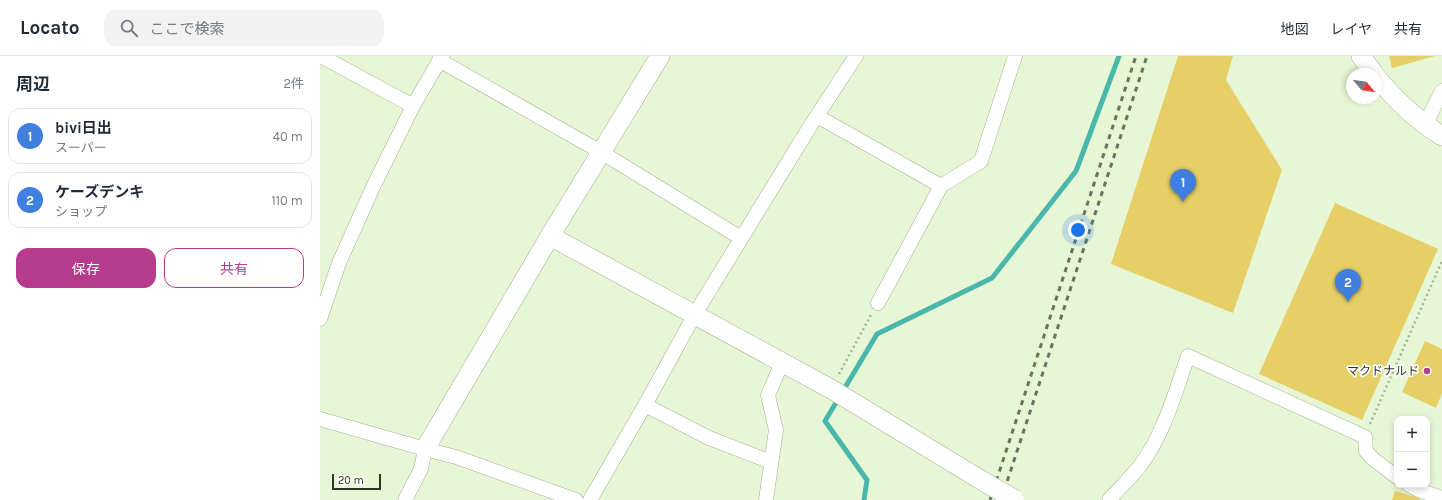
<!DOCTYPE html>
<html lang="ja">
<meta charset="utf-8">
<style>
body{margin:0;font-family:Karla,"Noto Sans JP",sans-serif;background:#f2f2f3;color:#1f2937}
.controls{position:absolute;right:12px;bottom:12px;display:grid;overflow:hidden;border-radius:8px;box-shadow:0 2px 6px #0003}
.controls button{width:36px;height:36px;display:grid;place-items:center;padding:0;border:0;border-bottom:1px solid #e0e1e3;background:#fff;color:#1f2937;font:20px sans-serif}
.compass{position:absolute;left:1026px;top:12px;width:36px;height:36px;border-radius:50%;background:#fff;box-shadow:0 2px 6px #0003;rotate:119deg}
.scale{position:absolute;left:12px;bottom:10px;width:49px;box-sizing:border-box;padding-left:4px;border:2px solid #313629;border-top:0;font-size:11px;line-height:14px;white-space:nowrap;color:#313629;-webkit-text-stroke:3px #fbfef7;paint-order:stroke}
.you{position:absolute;left:758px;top:174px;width:14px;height:14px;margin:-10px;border:3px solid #fff;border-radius:50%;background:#1a73e8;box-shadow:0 0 0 6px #1a73e833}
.badge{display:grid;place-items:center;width:26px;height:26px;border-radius:50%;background:#b63b8d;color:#fff;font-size:13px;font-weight:700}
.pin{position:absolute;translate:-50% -33px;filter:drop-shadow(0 1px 2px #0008)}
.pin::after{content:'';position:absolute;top:21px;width:14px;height:12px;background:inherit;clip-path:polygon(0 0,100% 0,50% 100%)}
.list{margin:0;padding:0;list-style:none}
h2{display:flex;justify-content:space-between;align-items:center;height:52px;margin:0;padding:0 16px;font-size:17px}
h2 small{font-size:13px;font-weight:400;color:#747a83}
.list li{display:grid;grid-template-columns:26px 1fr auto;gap:12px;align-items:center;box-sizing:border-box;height:56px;margin:0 8px 8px;padding:0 8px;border:1px solid #e0e1e3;border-radius:12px}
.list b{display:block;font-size:15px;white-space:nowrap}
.list p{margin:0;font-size:13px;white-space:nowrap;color:#747a83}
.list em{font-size:13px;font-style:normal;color:#747a83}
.actions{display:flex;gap:8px;padding:12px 16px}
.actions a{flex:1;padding:9px 0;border:1px solid #b63b8d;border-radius:12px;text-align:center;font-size:14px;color:#b63b8d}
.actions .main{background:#b63b8d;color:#fff}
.icon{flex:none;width:22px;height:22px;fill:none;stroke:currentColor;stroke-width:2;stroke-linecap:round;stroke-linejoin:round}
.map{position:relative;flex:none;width:1122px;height:444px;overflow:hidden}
header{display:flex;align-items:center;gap:24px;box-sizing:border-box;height:56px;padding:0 20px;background:#fff;border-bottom:1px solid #e0e1e3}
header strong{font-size:19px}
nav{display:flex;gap:22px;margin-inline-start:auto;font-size:14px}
.search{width:280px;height:36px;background:#f2f2f3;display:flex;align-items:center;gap:10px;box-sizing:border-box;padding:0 14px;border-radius:12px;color:#747a83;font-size:15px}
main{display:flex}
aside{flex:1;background:#fff}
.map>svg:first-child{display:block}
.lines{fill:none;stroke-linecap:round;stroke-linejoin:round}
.stream{stroke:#49b8aa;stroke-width:5}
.building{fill:#e5cf66}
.street-casing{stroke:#a1af90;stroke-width:15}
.secondary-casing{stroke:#a1af90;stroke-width:20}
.path{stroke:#a8b49a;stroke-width:2.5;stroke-dasharray:2 3;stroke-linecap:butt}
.street{stroke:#fff;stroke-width:14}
.secondary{stroke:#fff;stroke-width:19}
.rail{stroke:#6b7460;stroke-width:3;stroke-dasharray:5 5;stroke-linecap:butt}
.secondary-bridge-casing{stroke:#a1af90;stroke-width:20;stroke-linecap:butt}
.secondary-bridge{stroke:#fff;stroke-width:19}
.poi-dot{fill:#b63b8d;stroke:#fbfef7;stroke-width:1.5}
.labels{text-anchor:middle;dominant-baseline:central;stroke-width:3.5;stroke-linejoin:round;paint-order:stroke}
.poi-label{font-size:12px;fill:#313629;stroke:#fbfef7;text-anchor:end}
</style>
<header>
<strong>Locato</strong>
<div class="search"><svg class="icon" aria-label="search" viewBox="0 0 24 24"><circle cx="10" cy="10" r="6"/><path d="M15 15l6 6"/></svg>ここで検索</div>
<nav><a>地図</a><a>レイヤ</a><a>共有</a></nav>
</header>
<main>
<aside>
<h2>周辺<small>2件</small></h2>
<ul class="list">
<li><span class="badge" style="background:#3f7fe0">1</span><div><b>bivi日出</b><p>スーパー</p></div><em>40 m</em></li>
<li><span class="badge" style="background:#3f7fe0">2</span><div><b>ケーズデンキ</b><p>ショップ</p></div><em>110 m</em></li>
</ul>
<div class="actions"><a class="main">保存</a><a>共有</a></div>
</aside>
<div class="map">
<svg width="1122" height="444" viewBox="0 0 1122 444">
<rect width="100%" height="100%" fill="#e7f6d5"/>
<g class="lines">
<path class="stream" d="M 544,444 L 547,424 L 505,365 L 557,278 L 672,222 L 756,115 L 799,0"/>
</g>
<path class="building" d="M 858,0 L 913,0 L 906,24 L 962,114 L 913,257 L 791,208 Z
M 1069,0 L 1115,0 L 1072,12 Z
M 1015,147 L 1118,193 L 1042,364 L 939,318 Z
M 1105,285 L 1122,293 L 1122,337 L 1116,352 L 1082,336 Z
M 1075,435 L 1100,442 L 1099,444 L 1072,444 Z"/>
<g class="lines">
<g class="street-casing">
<path id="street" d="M 1,0 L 93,50
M 119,4 L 281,96 L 421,182
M 497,60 L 621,130 L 661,105 L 695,0
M 1105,69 L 1122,35
M 558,247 L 621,130
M 0,263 L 19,207 L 53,131 L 93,50 L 122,0
M 325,349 L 389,382 L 451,406
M 0,363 L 105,393 L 136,401 L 256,444
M 1089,429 L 1101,435 L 1122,442
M 85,444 L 101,413 L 105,393
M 270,444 L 325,349 L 375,258 L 489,72 L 536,0
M 446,444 L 456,374 L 448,339 L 462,307
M 789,444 C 799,433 810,422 820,410 C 844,378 855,337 868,300 L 1045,381 L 1046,395 L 1053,403 L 1077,421"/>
</g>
<g class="secondary-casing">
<path id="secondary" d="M 1041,0 L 1054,18
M 1056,21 C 1077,45 1095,63 1122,80
M 230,180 L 511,333 L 666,427
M 105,393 L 230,180 L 340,0"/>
</g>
<path class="path" d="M 519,318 L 551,259
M 1050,368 L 1122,205"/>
<use href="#street" class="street"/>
<use href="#secondary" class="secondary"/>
<path class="rail" d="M 670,444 L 816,0
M 681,444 L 827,0"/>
<g class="secondary-bridge-casing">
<path id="secondary-bridge" d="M 666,427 L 694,443"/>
</g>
<use href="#secondary-bridge" class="secondary-bridge"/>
</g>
<circle class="poi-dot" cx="1107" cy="315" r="4"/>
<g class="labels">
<g class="poi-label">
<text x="1099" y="315">マクドナルド</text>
</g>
</g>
</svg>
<div class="controls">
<button>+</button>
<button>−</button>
</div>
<svg class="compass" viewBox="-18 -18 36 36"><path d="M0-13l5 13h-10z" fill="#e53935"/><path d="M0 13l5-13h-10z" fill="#747a83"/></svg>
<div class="scale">20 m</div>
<div class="you"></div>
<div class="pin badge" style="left:863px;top:146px;background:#3f7fe0">1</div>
<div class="pin badge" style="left:1028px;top:246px;background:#3f7fe0">2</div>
</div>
</main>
